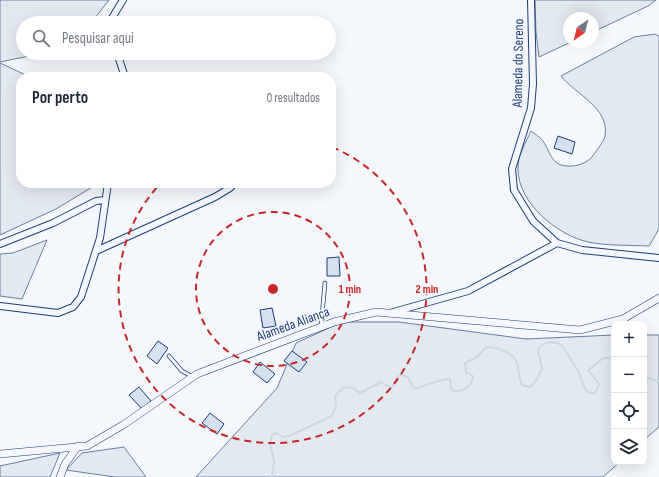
<!DOCTYPE html>
<html lang="pt">
<meta charset="utf-8">
<style>
body{margin:0;font-family:"Sofia Sans Condensed",sans-serif;background:#f2f2f3;color:#1f2937}
.controls{position:absolute;right:12px;bottom:12px;display:grid;overflow:hidden;border-radius:8px;box-shadow:0 4px 16px #0002}
.controls button{width:36px;height:36px;display:grid;place-items:center;padding:0;border:0;border-bottom:1px solid #e0e1e3;background:#fff;color:#1f2937;font:20px sans-serif}
.compass{position:absolute;left:563px;top:12px;width:36px;height:36px;border-radius:50%;background:#fff;box-shadow:0 4px 16px #0002;rotate:215deg}
.list{margin:0;padding:0;list-style:none}
h2{display:flex;justify-content:space-between;align-items:center;height:52px;margin:0;padding:0 16px;font-size:17px}
h2 small{font-size:13px;font-weight:400;color:#747a83}
.icon{flex:none;width:22px;height:22px;fill:none;stroke:currentColor;stroke-width:2;stroke-linecap:round;stroke-linejoin:round}
.map{position:relative;flex:none;width:659px;height:477px;overflow:hidden}
.search{position:absolute;background:#fff;box-shadow:0 4px 16px #0002;left:16px;top:16px;width:320px;height:44px;display:flex;align-items:center;gap:10px;box-sizing:border-box;padding:0 14px;border-radius:22px;color:#747a83;font-size:15px}
.panel{position:absolute;background:#fff;box-shadow:0 4px 16px #0002;left:16px;top:72px;width:320px;height:116px;border-radius:16px}
.map>svg:first-child{display:block}
.green{fill:#e3e9f0;stroke:#687fa3}
.lines{fill:none;stroke-linecap:round;stroke-linejoin:round}
.stream{stroke:#cfd7e4;stroke-width:2}
.building{fill:#d5e0f0;stroke:#1d3f73}
.service-casing{stroke:#1d3f73;stroke-width:4.5}
.minor-casing{stroke:#1d3f73;stroke-width:8}
.tertiary-casing{stroke:#1d3f73;stroke-width:8}
.service{stroke:#f4f7fb;stroke-width:3}
.minor{stroke:#f4f7fb;stroke-width:6}
.tertiary{stroke:#f4f7fb;stroke-width:7}
.ring{fill:none;stroke:#c62828;stroke-width:2;stroke-dasharray:7 5}
.labels{text-anchor:middle;dominant-baseline:central;stroke-width:3;stroke-linejoin:round;paint-order:stroke}
.street-label{font-size:14px;fill:#1d3f73;stroke:#f4f7fb}
.centre{fill:#c62828;stroke:#f4f7fb;stroke-width:2}
.ring-label{font-size:12px;text-anchor:middle;font-weight:bold;fill:#c62828;stroke:#f4f7fb;stroke-width:3;stroke-linejoin:round;paint-order:stroke}
</style>
<div class="map">
<svg width="659" height="477" viewBox="0 0 659 477">
<rect width="100%" height="100%" fill="#f4f7fb"/>
<path class="green" d="M 0,0 L 109,0 L 91,23 L 23,23 L 23,53 L 44,53 L 0,62 Z
M 535,0 L 656,0 L 648,6 L 593,32 L 593,18 L 569,18 L 569,42 L 571,42 L 539,57 L 536,32 Z
M 655,34 L 659,36 L 659,229 L 649,246 C 629,245 607,246 588,242 C 557,235 518,203 518,169 C 517,157 526,142 531,131 C 535,134 540,137 543,141 C 549,149 550,161 561,165 C 571,168 585,165 592,157 C 596,151 603,143 605,136 C 610,108 575,94 561,76 L 634,37 Z
M 0,63 L 30,77 L 21,77 L 21,183 L 99,183 L 56,209 L 0,235 Z
M 47,240 L 22,299 L 0,296 L 0,254 L 13,253 Z
M 342,322 L 399,322 L 526,339 L 614,335 L 614,462 L 620,462 L 603,477 L 196,477 L 277,388 L 296,343 Z
M 644,335 L 659,335 L 659,427 L 644,440 Z
M 124,447 L 146,477 L 115,477 L 66,470 L 82,453 Z
M 60,453 L 50,477 L 0,477 L 0,466 Z"/>
<g class="lines">
<path class="stream" d="M 644,377 L 659,381
M 272,477 L 274,461 L 270,444 L 272,435 L 276,433 L 283,437 L 289,436 L 332,416 L 336,407 L 335,396 L 344,387 L 353,388 L 360,393 L 381,382 L 390,387 L 393,386 L 397,377 L 401,375 L 408,377 L 413,387 L 416,389 C 428,385 438,379 450,379 L 451,388 L 454,391 C 463,392 473,386 473,376 L 466,372 L 465,363 L 477,357 L 486,347 C 496,347 513,352 517,363 C 519,370 519,378 522,385 L 530,387 L 536,381 L 542,369 L 538,350 L 541,346 L 548,342 L 558,343 L 564,348 L 578,371 L 586,391 L 594,394 L 597,390 L 599,384 L 589,371 L 590,369 L 603,358 L 609,358 L 614,361"/>
</g>
<path class="building" d="M 558,136 L 575,142 L 572,154 L 554,148 Z
M 339,257 L 340,276 L 327,276 L 327,258 Z
M 272,308 L 276,326 L 263,328 L 260,310 Z
M 158,341 L 168,348 L 157,364 L 147,356 Z
M 292,351 L 307,362 L 299,372 L 284,361 Z
M 260,362 L 275,374 L 267,383 L 253,372 Z
M 139,387 L 151,401 L 142,409 L 129,395 Z
M 210,413 L 224,424 L 217,434 L 202,423 Z"/>
<g class="lines">
<g class="service-casing">
<path id="service" d="M 321,327 L 325,283
M 169,356 L 182,371 L 193,377"/>
</g>
<g class="minor-casing">
<path id="minor" d="M 531,0 L 533,84 L 531,108 L 512,169 L 514,190 L 533,221 L 557,243 L 582,250 L 659,258
M 112,23 L 112,18 L 123,0
M 117,53 L 125,77
M 0,244 L 53,223 L 96,201 L 105,200
M 96,251 L 215,197 L 230,188 L 235,183
M 0,306 L 58,313 L 73,307 L 81,297 L 100,238 L 108,183
M 390,313 L 468,291 L 557,243"/>
</g>
<g class="tertiary-casing">
<path id="tertiary" d="M 0,454 L 87,446 L 123,425 L 197,374 L 334,322 L 376,312 L 580,330 L 623,319 L 659,298
M 60,477 L 65,464 L 78,446"/>
</g>
<use href="#service" class="service"/>
<use href="#minor" class="minor"/>
<use href="#tertiary" class="tertiary"/>
</g>
<g class="ring">
<circle cx="273" cy="289" r="77"/>
<path d="M332 147A154 154 0 1 1 160 184"/>
</g>
<g class="labels">
<g class="street-label">
<text transform="translate(518 63) rotate(-89)">Alameda do Sereno</text>
<text transform="translate(293 324) rotate(-20)">Alameda Aliança</text>
</g>
</g>
<circle cx="273" cy="289" r="6" class="centre"/>
<g class="ring-label">
<text x="350" y="293">1 min</text>
<text x="427" y="293">2 min</text>
</g>
</svg>
<div class="controls">
<button>+</button>
<button>−</button>
<button><svg class="icon" aria-label="locate" viewBox="0 0 24 24"><circle cx="12" cy="12" r="6"/><path d="M12 2v4M12 18v4M2 12h4M18 12h4"/></svg></button>
<button><svg class="icon" aria-label="layers" viewBox="0 0 24 24"><path d="M12 4l9 5-9 5-9-5zM3 14l9 5 9-5"/></svg></button>
</div>
<svg class="compass" viewBox="-18 -18 36 36"><path d="M0-13l5 13h-10z" fill="#e53935"/><path d="M0 13l5-13h-10z" fill="#747a83"/></svg>
<div class="search"><svg class="icon" aria-label="search" viewBox="0 0 24 24"><circle cx="10" cy="10" r="6"/><path d="M15 15l6 6"/></svg>Pesquisar aqui</div>
<section class="panel">
<h2>Por perto<small>0 resultados</small></h2>
<ul class="list">
</ul>
</section>
</div>
